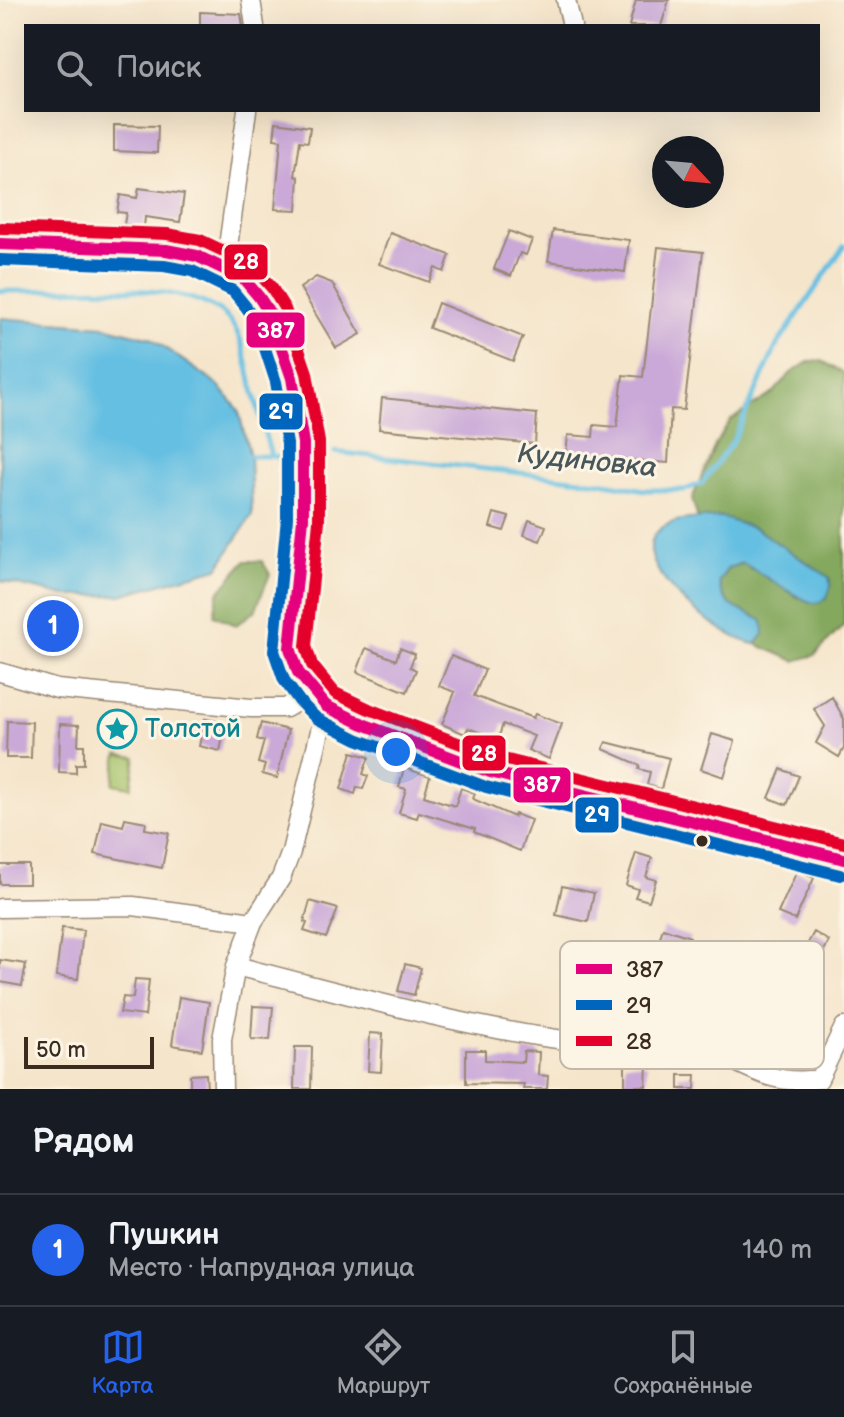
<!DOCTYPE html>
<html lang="ru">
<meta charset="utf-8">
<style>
body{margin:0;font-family:"Balsamiq Sans",sans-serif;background:#242831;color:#f1f3f6}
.compass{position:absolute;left:652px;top:136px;width:72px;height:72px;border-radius:50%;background:#171b24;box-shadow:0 8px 32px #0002;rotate:116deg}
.scale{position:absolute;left:24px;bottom:20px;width:130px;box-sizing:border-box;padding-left:8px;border:4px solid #3b2a1e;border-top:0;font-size:22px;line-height:28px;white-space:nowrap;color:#3b2a1e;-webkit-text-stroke:6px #fcf5e5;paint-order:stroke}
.you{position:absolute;left:396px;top:752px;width:28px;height:28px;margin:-20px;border:6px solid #fff;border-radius:50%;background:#1a73e8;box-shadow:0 0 0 12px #1a73e833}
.badge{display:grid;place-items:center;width:52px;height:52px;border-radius:50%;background:#2563eb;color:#fff;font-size:26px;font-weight:700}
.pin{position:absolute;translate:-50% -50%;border:4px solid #fff;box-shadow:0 2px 8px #0006}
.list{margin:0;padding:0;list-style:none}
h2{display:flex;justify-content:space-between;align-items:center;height:104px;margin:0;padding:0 32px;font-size:34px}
h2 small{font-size:26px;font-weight:400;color:#9ea1a6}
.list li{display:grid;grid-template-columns:52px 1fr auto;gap:24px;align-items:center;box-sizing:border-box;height:112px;padding:0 32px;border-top:2px solid #363941}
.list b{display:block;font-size:30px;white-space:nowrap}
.list p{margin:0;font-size:26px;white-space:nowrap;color:#9ea1a6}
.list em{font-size:26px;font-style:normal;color:#9ea1a6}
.icon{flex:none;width:44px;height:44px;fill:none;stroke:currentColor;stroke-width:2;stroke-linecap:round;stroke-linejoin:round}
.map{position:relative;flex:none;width:844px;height:1089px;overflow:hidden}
.search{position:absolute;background:#171b24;box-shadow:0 8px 32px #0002;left:24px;right:24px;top:24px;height:88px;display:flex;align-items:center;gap:20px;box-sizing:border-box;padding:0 28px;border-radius:0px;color:#9ea1a6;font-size:30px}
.sheet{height:216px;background:#171b24}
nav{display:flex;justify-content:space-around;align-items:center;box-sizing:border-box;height:112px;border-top:2px solid #363941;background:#171b24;font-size:22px;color:#9ea1a6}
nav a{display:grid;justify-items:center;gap:4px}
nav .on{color:#2563eb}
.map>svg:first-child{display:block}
.green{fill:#a6c269;stroke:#707644;stroke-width:2}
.forest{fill:#84a85d;stroke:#60693e;stroke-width:2}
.water{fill:#65bfe2;stroke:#507480;stroke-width:2}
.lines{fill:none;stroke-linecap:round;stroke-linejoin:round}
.stream{stroke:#65bfe2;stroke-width:5}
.building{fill:#caa9d8}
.minor-casing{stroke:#988874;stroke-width:21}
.secondary-casing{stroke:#988874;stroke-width:29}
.minor{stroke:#fff;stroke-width:18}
.secondary{stroke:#f7e8c3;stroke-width:26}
.bus-1-casing{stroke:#fcf5e5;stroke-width:18}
.bus-2-casing{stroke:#fcf5e5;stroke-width:18}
.bus-3-casing{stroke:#fcf5e5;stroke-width:18}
.bus-1{stroke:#e5007d;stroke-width:12}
.bus-2{stroke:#0065bd;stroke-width:12}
.bus-3{stroke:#e4002b;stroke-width:12}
.bus-dot{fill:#3b2a1e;stroke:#fcf5e5;stroke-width:3}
.labels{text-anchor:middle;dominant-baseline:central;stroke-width:6;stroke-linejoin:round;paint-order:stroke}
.culture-label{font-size:26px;fill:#0d838f;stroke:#fcf5e5;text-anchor:start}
.water-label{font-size:28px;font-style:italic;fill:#485759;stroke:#fcf5e5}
.key{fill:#fcf5e5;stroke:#c2b8a9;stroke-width:2}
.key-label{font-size:22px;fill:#3b2a1e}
.line-badge{stroke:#fcf5e5;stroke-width:3}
.badge-label{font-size:22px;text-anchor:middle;font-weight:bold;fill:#fff}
</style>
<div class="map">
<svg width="844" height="1089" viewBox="0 0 844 1089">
<rect width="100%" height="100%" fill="#fcf5e5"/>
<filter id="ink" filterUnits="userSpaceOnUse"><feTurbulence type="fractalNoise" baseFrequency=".0125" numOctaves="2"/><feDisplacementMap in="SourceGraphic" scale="16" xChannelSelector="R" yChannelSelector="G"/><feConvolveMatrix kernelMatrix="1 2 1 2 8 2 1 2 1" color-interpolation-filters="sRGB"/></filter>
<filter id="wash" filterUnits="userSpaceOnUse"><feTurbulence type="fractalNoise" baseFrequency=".006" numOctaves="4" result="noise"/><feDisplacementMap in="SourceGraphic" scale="32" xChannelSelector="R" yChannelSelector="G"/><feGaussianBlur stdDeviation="1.8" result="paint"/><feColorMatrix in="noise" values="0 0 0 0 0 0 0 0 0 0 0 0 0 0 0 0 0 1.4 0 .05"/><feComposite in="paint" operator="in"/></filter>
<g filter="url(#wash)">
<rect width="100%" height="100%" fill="#f5e5cb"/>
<path class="green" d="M 118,754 L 136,757 L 131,787 L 113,784 Z"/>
<path class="forest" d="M 822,361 L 844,373 L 844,625 L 815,655 L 795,661 L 756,644 L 764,634 L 756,617 C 735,611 722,603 719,581 L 728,568 L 742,563 L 763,573 L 799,598 L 721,517 L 698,519 L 692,499 L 716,443 L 731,420 L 773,393 L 791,373 L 808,362 Z
M 245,561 L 262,561 L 270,574 L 255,611 L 236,625 L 214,615 L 218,593 Z"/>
<path class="water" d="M 0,318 L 104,326 L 151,338 L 218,385 L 238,409 L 250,456 L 252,515 L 218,568 L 121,595 L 66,596 L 0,581 Z
M 721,517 L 756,529 L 829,577 L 831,586 L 827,598 C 823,600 819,603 815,603 C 803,603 758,571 742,563 L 728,568 L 719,581 C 723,611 742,608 763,621 L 764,634 L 756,644 C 720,640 605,551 671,523 C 685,517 706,519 721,517 Z"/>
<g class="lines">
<path class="stream" d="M 0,291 C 54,293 195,274 231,322 C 246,343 248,373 255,397 C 260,417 266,437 271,456 L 284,459
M 335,452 L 600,482 L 645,490 L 685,490 L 702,483 L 733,441 L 776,347 L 844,246
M 250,456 L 271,456"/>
</g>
<g id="blocks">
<path class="building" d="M 636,0 L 669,0 L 661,26 L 629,26 Z
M 200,12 L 241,14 L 243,26 L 200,26 Z
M 276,122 L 310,127 L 308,142 L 300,141 L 295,176 L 299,177 L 297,210 L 275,209 L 281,140 L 274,139 Z
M 114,125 L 158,126 L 157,153 L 114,151 Z
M 139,188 L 184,194 L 180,222 L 145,217 L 144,227 L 124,224 L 126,213 L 117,212 L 120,195 L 137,198 Z
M 553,230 L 629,240 L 625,272 L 548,261 Z
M 509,231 L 532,240 L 526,255 L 520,253 L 511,276 L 494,269 Z
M 390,233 L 450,255 L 444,272 L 435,268 L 429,282 L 379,264 Z
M 658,247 L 703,252 L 684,410 L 671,409 L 668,463 L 566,455 L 568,435 L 593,437 L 594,425 L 617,427 L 623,375 L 643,377 Z
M 316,277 L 332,283 L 361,334 L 336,348 L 300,288 Z
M 438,303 L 523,337 L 513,361 L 429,328 Z
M 382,398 L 537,414 L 535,444 L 379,429 Z
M 494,513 L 509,517 L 504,531 L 490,527 Z
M 529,520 L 546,526 L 540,541 L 524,535 Z
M 366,648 L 396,660 L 400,648 L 415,654 L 410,667 L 416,670 L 407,692 L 357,672 Z
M 451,656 L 485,670 L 474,696 L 533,718 L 535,714 L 562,724 L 549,759 L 528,750 L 534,736 L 503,724 L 498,739 L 468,728 L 465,734 L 442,724 L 455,692 L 439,686 Z
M 832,697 L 844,719 L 844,748 L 839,757 L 816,743 L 825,726 L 814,709 Z
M 205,719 L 226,723 L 220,751 L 199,746 Z
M 7,721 L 32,722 L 31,758 L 6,758 Z
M 261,723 L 288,730 L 277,778 L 262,774 L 265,765 L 258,763 L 264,741 L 257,739 Z
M 60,724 L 79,725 L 78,745 L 84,745 L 84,764 L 76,764 L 76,773 L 59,772 Z
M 712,734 L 735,741 L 724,777 L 701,769 Z
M 606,742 L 669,758 L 661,789 L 647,785 L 650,772 L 639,769 L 640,765 L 603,749 Z
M 352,752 L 369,757 L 363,774 L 368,776 L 363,789 L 357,787 L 355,794 L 341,789 Z
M 404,768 L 430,776 L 424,796 L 455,806 L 461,788 L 475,793 L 473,799 L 514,817 L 515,814 L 531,820 L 520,851 L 474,832 L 475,829 L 419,812 L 417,818 L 399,813 L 406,789 L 399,787 Z
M 781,769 L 799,776 L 787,805 L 769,798 Z
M 125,818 L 146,822 L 145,829 L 169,833 L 162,868 L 95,854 L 102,821 L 123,826 Z
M 636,853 L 652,858 L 646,877 L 656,880 L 649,901 L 635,897 L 638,889 L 626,885 Z
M 0,865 L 29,865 L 29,884 L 0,884 Z
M 797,871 L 814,878 L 795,920 L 778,913 Z
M 562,886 L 594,893 L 588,922 L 556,915 Z
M 310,901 L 338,909 L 326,938 L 304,931 L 307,923 L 304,922 Z
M 62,928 L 83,930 L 78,979 L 56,976 Z
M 663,928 L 690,937 L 682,962 L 655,953 Z
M 814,932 L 829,941 L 817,964 L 801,956 Z
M 0,960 L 26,964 L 22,986 L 0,982 Z
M 405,964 L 421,968 L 414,995 L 398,991 Z
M 135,979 L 149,980 L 145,1016 L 120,1013 L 123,997 L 133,998 Z
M 179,997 L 209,1002 L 202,1050 L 172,1045 Z
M 253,1006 L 273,1007 L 270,1040 L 251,1039 Z
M 370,1033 L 383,1034 L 381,1072 L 368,1071 Z
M 295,1047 L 312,1047 L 311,1089 L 294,1089 Z
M 466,1050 L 485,1050 L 485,1060 L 523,1062 L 524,1051 L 539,1052 L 538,1075 L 548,1076 L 547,1089 L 523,1089 L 524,1084 L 466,1083 Z
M 625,1063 L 647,1064 L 646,1086 L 625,1086 Z
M 206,1074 L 207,1089 L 190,1089 L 190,1075 Z
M 679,1075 L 696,1075 L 695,1089 L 679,1089 Z"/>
</g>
</g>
<g filter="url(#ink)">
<use href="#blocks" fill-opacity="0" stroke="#988874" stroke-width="2"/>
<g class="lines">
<g class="minor-casing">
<path id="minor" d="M 251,0 L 255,26
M 566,0 L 572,26
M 225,268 L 247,110
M 0,672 L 57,689 L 251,708 L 286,708 L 312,692
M 0,908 L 133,906 L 253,922
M 236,966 C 340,992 443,1022 550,1038 C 570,1041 596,1045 616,1043 C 643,1040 668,1033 695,1041 C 704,1044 713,1050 722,1055 C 757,1073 779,1085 819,1079 L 844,1027
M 223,1089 L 222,1039 L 236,966 L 253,922 L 281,878 L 291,852 L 326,706"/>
</g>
<g class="secondary-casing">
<path id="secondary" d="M 0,244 L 166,250 L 197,256 L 243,278 L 259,297 L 270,314 L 292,378 L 303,443 L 303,519 L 290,648 L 298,672 L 312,692 L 326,706 L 363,724 L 490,772 L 646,812 L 844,859"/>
</g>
<use href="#minor" class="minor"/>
<use href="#secondary" class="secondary"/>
<g class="bus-1-casing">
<path id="bus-1" d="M 0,244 L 166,250 L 197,256 L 243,278 L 259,297 L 270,314 L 292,378 L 303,443 L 303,519 L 290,648 L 298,672 L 326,706 L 363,724 L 490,772 L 844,859"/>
</g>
<g class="bus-2-casing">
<path id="bus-2" d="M 0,260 L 164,266 L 192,271 L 233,291 L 246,307 L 256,321 L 276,382 L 287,444 L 287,518 L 274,651 L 284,680 L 300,702 L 316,718 L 357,739 L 486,787 L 840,875"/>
</g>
<g class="bus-3-casing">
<path id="bus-3" d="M 1,228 L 167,234 L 200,240 L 251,264 L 272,288 L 285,309 L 307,373 L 319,442 L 319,521 L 306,646 L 312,665 L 335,693 L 369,709 L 495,757 L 844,843"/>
</g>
<use href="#bus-1" class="bus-1"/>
<use href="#bus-2" class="bus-2"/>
<use href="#bus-3" class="bus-3"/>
</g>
</g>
<defs>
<g id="sight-ring" transform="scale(2)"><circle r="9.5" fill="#fcf5e5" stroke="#0f9aa8" stroke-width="1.5"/><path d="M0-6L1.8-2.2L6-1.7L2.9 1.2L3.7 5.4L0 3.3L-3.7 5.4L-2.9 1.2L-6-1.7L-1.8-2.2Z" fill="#0f9aa8"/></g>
</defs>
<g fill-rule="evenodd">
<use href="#sight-ring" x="117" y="729"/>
</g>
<circle class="bus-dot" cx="702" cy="841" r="7"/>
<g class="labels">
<g class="culture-label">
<text x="145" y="729">Толстой</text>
</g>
<g class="water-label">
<text transform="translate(587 461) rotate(6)">Кудиновка</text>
</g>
</g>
<rect x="560" y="941" width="264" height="128" rx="12" class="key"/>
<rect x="576" y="964" width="36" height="10" fill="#e5007d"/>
<rect x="576" y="1000" width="36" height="10" fill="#0065bd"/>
<rect x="576" y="1036" width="36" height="10" fill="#e4002b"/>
<g class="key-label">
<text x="626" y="977">387</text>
<text x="626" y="1013">29</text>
<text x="626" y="1049">28</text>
</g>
<g class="line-badge">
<rect x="223" y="243" width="46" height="38" rx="8" fill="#e4002b"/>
<rect x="245" y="311" width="61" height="38" rx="8" fill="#e5007d"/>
<rect x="258" y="392" width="46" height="39" rx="8" fill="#0065bd"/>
<rect x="461" y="734" width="46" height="38" rx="8" fill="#e4002b"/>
<rect x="512" y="766" width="60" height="38" rx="8" fill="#e5007d"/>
<rect x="574" y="796" width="46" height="38" rx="8" fill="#0065bd"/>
</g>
<g class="badge-label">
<text x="246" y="269">28</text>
<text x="276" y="338">387</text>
<text x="281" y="419">29</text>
<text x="484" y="761">28</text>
<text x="542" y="792">387</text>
<text x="597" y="822">29</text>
</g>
</svg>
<svg class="compass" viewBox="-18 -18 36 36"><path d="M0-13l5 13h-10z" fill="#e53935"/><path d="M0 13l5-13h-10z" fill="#9ea1a6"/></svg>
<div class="scale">50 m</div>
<div class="you"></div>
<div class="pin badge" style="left:53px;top:626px">1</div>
<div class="search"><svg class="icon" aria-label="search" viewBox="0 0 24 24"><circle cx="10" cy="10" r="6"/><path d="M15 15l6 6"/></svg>Поиск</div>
</div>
<section class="sheet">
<h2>Рядом<small></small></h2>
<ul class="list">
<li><span class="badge">1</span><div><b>Пушкин</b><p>Место · Напрудная улица</p></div><em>140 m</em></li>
</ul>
</section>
<nav>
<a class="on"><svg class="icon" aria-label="map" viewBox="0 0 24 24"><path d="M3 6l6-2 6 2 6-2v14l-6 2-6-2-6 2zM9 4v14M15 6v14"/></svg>Карта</a>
<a><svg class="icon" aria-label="directions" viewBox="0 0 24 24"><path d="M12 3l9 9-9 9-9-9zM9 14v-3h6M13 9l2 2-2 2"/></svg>Маршрут</a>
<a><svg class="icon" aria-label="saved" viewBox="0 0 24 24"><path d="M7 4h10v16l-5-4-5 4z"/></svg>Сохранённые</a>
</nav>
